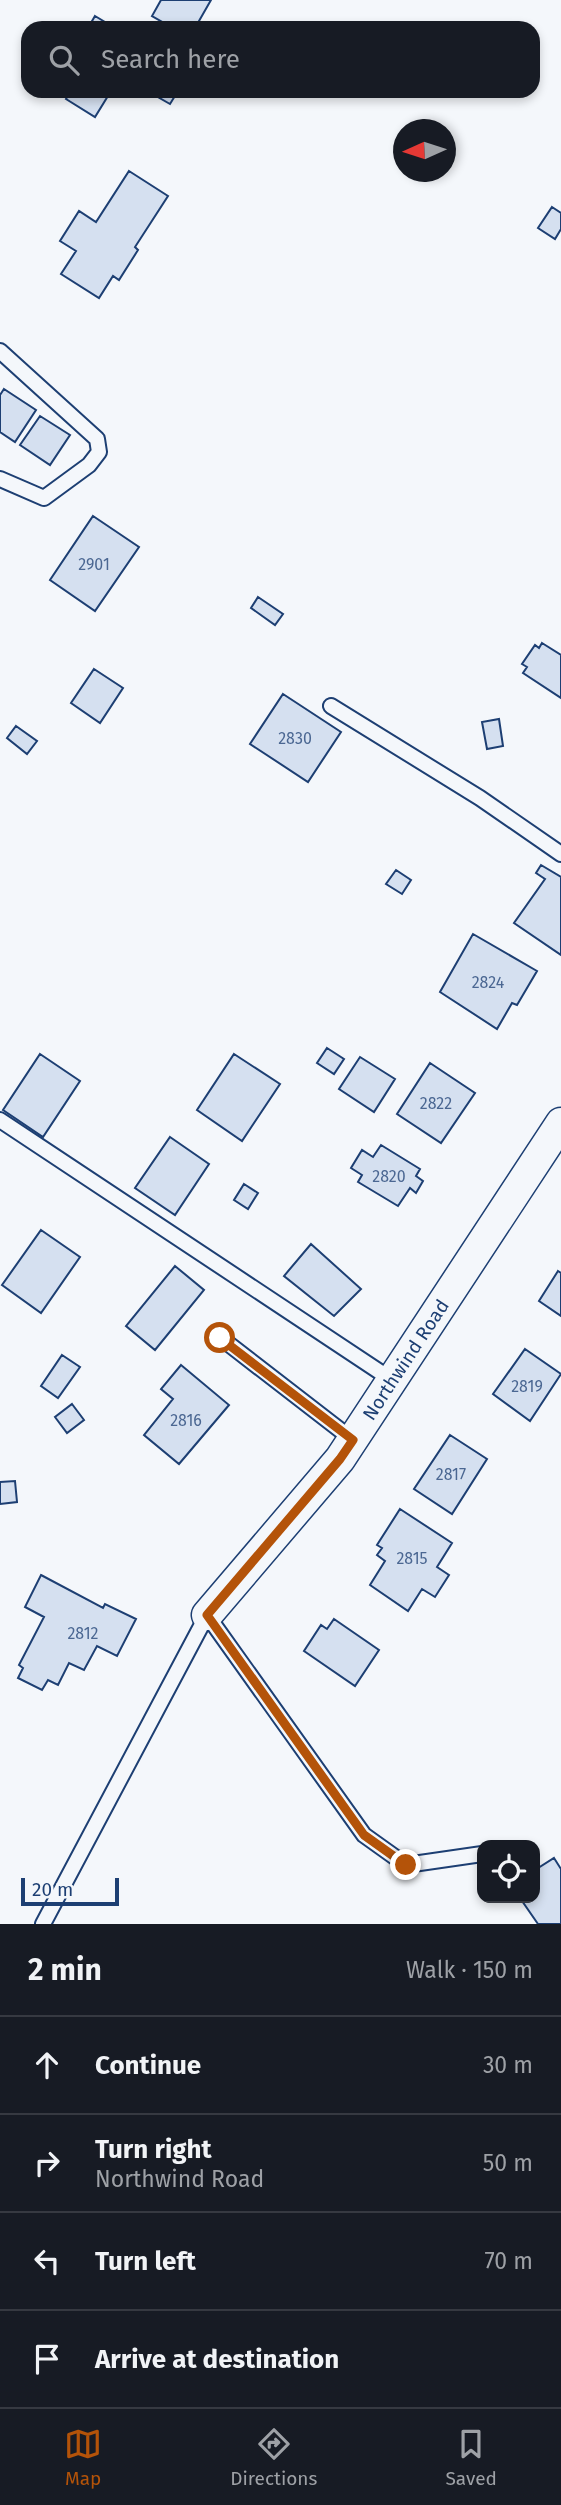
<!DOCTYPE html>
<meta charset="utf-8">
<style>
body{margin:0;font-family:"Fira Sans",sans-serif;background:#242831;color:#f1f3f6}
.controls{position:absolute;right:21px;bottom:21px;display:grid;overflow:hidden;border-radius:14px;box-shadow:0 4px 10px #0003}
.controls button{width:63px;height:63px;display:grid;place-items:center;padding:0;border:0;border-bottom:2px solid #363941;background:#171b24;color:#f1f3f6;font:35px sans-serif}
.compass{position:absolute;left:393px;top:119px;width:63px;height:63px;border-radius:50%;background:#171b24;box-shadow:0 4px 10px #0003;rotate:267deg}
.scale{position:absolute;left:21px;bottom:18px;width:98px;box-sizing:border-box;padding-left:7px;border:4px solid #1d3f73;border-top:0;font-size:19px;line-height:24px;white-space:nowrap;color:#1d3f73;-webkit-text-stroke:5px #f4f7fb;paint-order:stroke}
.stop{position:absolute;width:21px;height:21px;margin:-16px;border:5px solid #b45309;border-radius:50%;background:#fff}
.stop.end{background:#b45309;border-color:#fff;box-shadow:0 2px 7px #0008}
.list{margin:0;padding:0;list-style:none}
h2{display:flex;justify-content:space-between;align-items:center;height:91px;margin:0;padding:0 28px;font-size:30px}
h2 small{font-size:23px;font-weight:400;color:#9ea1a6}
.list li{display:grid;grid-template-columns:46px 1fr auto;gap:21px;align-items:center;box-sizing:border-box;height:98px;padding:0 28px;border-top:2px solid #363941}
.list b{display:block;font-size:26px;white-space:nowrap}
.list p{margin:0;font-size:23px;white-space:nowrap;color:#9ea1a6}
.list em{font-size:23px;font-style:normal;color:#9ea1a6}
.icon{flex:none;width:38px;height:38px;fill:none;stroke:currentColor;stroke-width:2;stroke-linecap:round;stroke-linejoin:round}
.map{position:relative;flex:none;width:561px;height:1924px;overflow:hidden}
.search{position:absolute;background:#171b24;box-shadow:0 4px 10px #0003;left:21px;right:21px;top:21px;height:77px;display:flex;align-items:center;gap:18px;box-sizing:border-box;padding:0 24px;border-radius:21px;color:#9ea1a6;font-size:26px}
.sheet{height:483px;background:#171b24}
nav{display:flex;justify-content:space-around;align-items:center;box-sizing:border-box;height:98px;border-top:2px solid #363941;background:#171b24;font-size:19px;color:#9ea1a6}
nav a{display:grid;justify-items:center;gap:4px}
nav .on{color:#b45309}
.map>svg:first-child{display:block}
.building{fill:#d5e0f0;stroke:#1d3f73;stroke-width:2}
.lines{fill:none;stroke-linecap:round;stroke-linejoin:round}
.lane-casing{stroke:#1d3f73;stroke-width:18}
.street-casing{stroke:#1d3f73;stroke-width:33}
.lane{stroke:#f4f7fb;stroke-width:14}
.street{stroke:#f4f7fb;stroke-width:30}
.route{stroke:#b45309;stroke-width:9}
.labels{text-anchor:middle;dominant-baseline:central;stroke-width:5;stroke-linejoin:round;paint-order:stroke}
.number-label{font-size:16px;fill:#4b6792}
.street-label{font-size:19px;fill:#1d3f73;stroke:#f4f7fb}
</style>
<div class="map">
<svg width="561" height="1924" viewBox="0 0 561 1924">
<rect width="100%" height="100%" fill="#f4f7fb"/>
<path class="building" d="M 161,0 L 211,0 L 195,28 L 173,28 L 152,16 Z
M 95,16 L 115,28 L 88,28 Z
M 71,91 L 111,91 L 95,117 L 66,99 Z
M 152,91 L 178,91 L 170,104 L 151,93 Z
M 129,171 L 168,196 L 135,247 L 138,250 L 119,280 L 113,276 L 99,298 L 61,274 L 76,251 L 60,241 L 79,211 L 96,222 Z
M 552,207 L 561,213 L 561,229 L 555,239 L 538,228 Z
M 4,389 L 36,410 L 15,442 L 0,432 L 0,395 Z
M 40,416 L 70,435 L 50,465 L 20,445 Z
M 93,516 L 139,547 L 95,611 L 50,580 Z
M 258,597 L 283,614 L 275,625 L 251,608 Z
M 542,643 L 561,655 L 561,698 L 523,673 L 527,667 L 522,664 L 535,645 L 539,648 Z
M 94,669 L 123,688 L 100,723 L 71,703 Z
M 283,694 L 341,732 L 308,782 L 250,744 Z
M 499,719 L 503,746 L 487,749 L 482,722 Z
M 16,726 L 37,741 L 27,754 L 7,738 Z
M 541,865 L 561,877 L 561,955 L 514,923 L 545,879 L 536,873 Z
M 396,870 L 411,880 L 402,894 L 386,884 Z
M 473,934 L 537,971 L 517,1005 L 512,1003 L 497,1029 L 440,992 Z
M 327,1048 L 344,1059 L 334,1074 L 317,1063 Z
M 40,1054 L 80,1081 L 43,1137 L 3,1110 Z
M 234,1054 L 280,1084 L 242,1141 L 197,1110 Z
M 360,1057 L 395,1079 L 374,1112 L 339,1089 Z
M 430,1063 L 475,1093 L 441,1143 L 397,1114 Z
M 170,1137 L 209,1164 L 175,1215 L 135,1188 Z
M 381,1145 L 420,1169 L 416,1176 L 423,1181 L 416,1193 L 410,1188 L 398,1206 L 358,1182 L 362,1175 L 351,1168 L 362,1150 L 373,1157 Z
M 244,1184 L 258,1193 L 248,1209 L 234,1200 Z
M 41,1230 L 80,1257 L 41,1313 L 2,1285 Z
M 311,1244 L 361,1289 L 334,1316 L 284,1276 Z
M 175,1266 L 204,1290 L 155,1350 L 126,1326 Z
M 558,1271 L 561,1273 L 561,1316 L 539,1301 Z
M 525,1349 L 561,1374 L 530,1421 L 493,1394 Z
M 62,1355 L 80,1367 L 58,1398 L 41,1386 Z
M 181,1365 L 229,1405 L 179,1464 L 144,1435 L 173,1399 L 161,1389 Z
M 72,1404 L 84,1420 L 67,1433 L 55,1417 Z
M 450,1435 L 487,1459 L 452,1514 L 414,1489 Z
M 15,1481 L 17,1502 L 0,1504 L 0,1482 Z
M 400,1509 L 452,1543 L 437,1567 L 449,1575 L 435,1597 L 422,1589 L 408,1611 L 370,1585 L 385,1561 L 377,1555 L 382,1548 L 377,1545 Z
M 41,1575 L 103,1608 L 105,1604 L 136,1619 L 117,1656 L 97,1646 L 84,1670 L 69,1663 L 58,1685 L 48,1680 L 42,1690 L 18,1678 L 23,1668 L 19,1665 L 44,1617 L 25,1607 Z
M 334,1619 L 379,1650 L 355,1686 L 304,1651 L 321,1625 L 327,1629 Z
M 554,1858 L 561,1869 L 561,1924 L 538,1924 L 520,1898 L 535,1898 L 535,1870 Z"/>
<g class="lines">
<g class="lane-casing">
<path id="lane" d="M 0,351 L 97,439 L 99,452 L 89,465 L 44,498 L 0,479
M 331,706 L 480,798 L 561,854
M 0,1120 L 392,1380
M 221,1338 L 353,1440
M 43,1924 L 207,1615 L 364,1835 L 406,1865 L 482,1854"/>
</g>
<g class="street-casing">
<g id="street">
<path id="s1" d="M 207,1615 L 340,1459 L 561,1123"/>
</g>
</g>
<use href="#lane" class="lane"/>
<use href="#street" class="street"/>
</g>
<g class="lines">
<path class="route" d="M 220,1338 L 353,1440 L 340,1459 L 207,1615 L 364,1835 L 406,1865"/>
</g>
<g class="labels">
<g class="number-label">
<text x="94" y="564">2901</text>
<text x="295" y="738">2830</text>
<text x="488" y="982">2824</text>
<text x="436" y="1103">2822</text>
<text x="389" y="1176">2820</text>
<text x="527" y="1386">2819</text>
<text x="186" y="1420">2816</text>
<text x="451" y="1474">2817</text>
<text x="412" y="1558">2815</text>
<text x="83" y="1633">2812</text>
</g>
<g class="street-label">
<text stroke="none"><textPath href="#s1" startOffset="324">Northwind Road</textPath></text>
</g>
</g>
</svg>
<div class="controls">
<button><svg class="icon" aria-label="locate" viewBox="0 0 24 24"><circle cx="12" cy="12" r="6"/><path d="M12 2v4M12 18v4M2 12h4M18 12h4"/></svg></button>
</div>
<svg class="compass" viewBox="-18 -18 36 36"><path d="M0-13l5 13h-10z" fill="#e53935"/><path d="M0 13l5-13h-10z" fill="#9ea1a6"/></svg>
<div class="scale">20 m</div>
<div class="stop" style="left:220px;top:1338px"></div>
<div class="stop end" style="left:406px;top:1865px"></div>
<div class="search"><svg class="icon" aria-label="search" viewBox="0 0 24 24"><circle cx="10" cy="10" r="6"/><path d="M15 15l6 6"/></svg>Search here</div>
</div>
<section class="sheet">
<h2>2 min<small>Walk · 150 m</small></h2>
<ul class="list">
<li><svg class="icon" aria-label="ahead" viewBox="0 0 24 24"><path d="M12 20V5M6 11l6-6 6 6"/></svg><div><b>Continue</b></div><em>30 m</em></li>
<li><svg class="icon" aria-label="right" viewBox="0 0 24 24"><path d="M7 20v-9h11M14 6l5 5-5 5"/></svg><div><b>Turn right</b><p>Northwind Road</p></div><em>50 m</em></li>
<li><svg class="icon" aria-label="left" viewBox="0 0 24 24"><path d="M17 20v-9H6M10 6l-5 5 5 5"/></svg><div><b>Turn left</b></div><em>70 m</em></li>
<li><svg class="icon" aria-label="arrive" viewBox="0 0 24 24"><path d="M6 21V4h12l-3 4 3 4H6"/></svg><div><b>Arrive at destination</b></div></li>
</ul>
</section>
<nav>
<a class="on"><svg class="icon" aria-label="map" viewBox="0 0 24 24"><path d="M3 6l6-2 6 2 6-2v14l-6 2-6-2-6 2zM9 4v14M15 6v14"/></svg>Map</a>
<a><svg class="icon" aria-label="directions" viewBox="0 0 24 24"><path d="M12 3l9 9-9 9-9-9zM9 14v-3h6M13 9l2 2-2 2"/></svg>Directions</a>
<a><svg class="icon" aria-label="saved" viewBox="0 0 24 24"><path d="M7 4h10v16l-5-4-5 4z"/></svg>Saved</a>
</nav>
